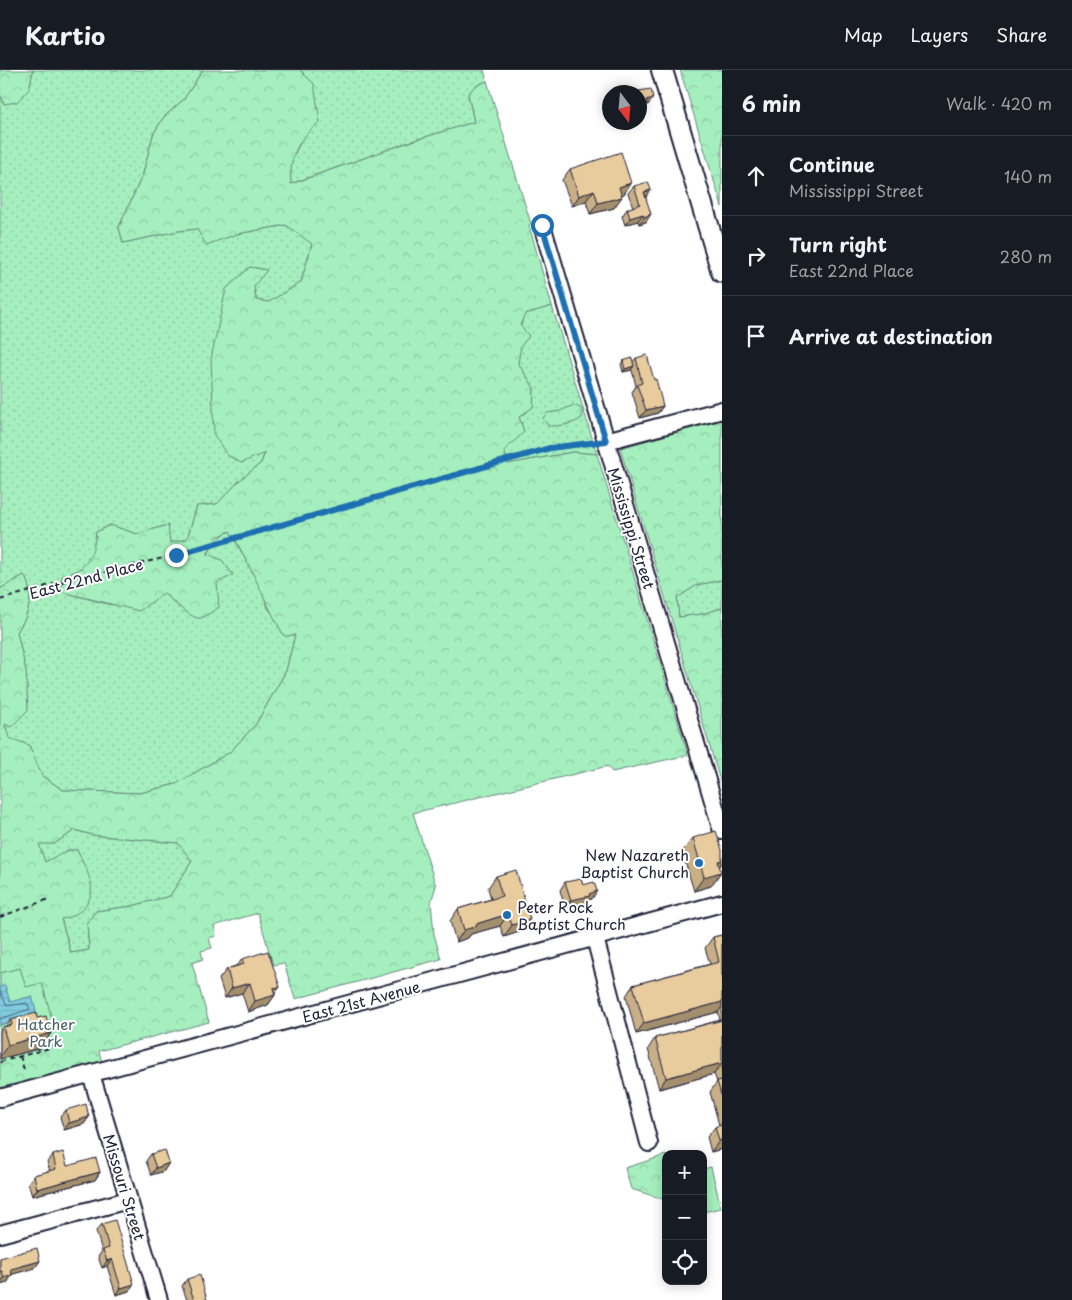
<!DOCTYPE html>
<meta charset="utf-8">
<style>
body{margin:0;font-family:"Playpen Sans",sans-serif;background:#242831;color:#f1f3f6}
.controls{position:absolute;right:15px;bottom:15px;display:grid;overflow:hidden;border-radius:10px;box-shadow:0 2px 12px #0003}
.controls button{width:45px;height:45px;display:grid;place-items:center;padding:0;border:0;border-bottom:1px solid #363941;background:#171b24;color:#f1f3f6;font:25px sans-serif}
.compass{position:absolute;left:602px;top:15px;width:45px;height:45px;border-radius:50%;background:#171b24;box-shadow:0 2px 12px #0003;rotate:164deg}
.stop{position:absolute;width:15px;height:15px;margin:-11px;border:4px solid #1f6fb2;border-radius:50%;background:#fff}
.stop.end{background:#1f6fb2;border-color:#fff;box-shadow:0 1px 5px #0008}
.list{margin:0;padding:0;list-style:none}
h2{display:flex;justify-content:space-between;align-items:center;height:65px;margin:0;padding:0 20px;font-size:21px}
h2 small{font-size:16px;font-weight:400;color:#9ea1a6}
.list li{display:grid;grid-template-columns:32px 1fr auto;gap:15px;align-items:center;box-sizing:border-box;height:80px;padding:0 20px;border-top:1px solid #363941}
.list b{display:block;font-size:19px;white-space:nowrap}
.list p{margin:0;font-size:16px;white-space:nowrap;color:#9ea1a6}
.list em{font-size:16px;font-style:normal;color:#9ea1a6}
.icon{flex:none;width:28px;height:28px;fill:none;stroke:currentColor;stroke-width:2;stroke-linecap:round;stroke-linejoin:round}
.map{position:relative;flex:none;width:722px;height:1230px;overflow:hidden}
header{display:flex;align-items:center;gap:30px;box-sizing:border-box;height:70px;padding:0 25px;background:#171b24;border-bottom:1px solid #363941}
header strong{font-size:24px}
nav{display:flex;gap:28px;margin-inline-start:auto;font-size:18px}
main{display:flex}
aside{flex:1;background:#171b24}
.map>svg:first-child{display:block}
.grass{fill:url(#grass-dots);stroke:#64887c}
.forest{fill:url(#forest-crowns);stroke:#64887c;fill-rule:evenodd}
.garden{fill:#a5efbe;stroke:#64887c}
.water{fill:url(#water-rules);stroke:#5b889f}
.lines{fill:none;stroke-linecap:round;stroke-linejoin:round}
.shore{stroke:#48667d;stroke-width:1}
.minor-casing{stroke:#22223b;stroke-width:20}
.major-casing{stroke:#22223b;stroke-width:24}
.path{stroke:#22223b;stroke-width:2;stroke-dasharray:5 4;stroke-linecap:butt}
.minor{stroke:#fff;stroke-width:16}
.major{stroke:#fff;stroke-width:20}
.wall{fill:#c8af87;stroke:#22223b}
.shaded-wall{fill:#a38f6e;stroke:#22223b}
.building{fill:#e9cc9d;stroke:#22223b}
.route{stroke:#1f6fb2;stroke-width:6}
.poi-dot{fill:#1f6fb2;stroke:#fff;stroke-width:2}
.labels{text-anchor:middle;dominant-baseline:central;stroke-width:4;stroke-linejoin:round;paint-order:stroke}
.street-label{font-size:15px;fill:#22223b;stroke:#fff}
.poi-label{font-size:15px;fill:#22223b;stroke:#fff;text-anchor:end}
.park-label{font-size:15px;fill:#496062;stroke:#fff}
</style>
<header>
<strong>Kartio</strong>
<nav><a>Map</a><a>Layers</a><a>Share</a></nav>
</header>
<main>
<div class="map">
<svg width="722" height="1230" viewBox="0 0 722 1230">
<defs>
<pattern id="grass-dots" width="8" height="8" patternUnits="userSpaceOnUse" patternTransform="scale(1.25)"><rect width="8" height="8" fill="#a5efbe"/><path d="M2 2h.1M6 6h.1" fill="none" stroke="#8ecda4" stroke-width="1.8" stroke-linecap="round"/></pattern>
<pattern id="forest-crowns" width="20" height="18" patternUnits="userSpaceOnUse" patternTransform="scale(1.25)"><rect width="20" height="18" fill="#a5efbe"/><path d="M2 6a3 3 0 1 1 6 0M12 15a3 3 0 1 1 6 0" fill="none" stroke="#8ecda4"/></pattern>
<pattern id="water-rules" width="6" height="5" patternUnits="userSpaceOnUse" patternTransform="scale(1.25)"><rect width="6" height="5" fill="#81cce1"/><path d="M0 2.5h6" fill="none" stroke="#6fafc2"/></pattern>
</defs>
<rect width="100%" height="100%" fill="#fff"/>
<filter id="ink" filterUnits="userSpaceOnUse"><feTurbulence type="fractalNoise" baseFrequency=".02" numOctaves="2"/><feDisplacementMap in="SourceGraphic" scale="10" xChannelSelector="R" yChannelSelector="G"/><feConvolveMatrix kernelMatrix="1 2 1 2 8 2 1 2 1" color-interpolation-filters="sRGB"/></filter>
<g filter="url(#ink)">
<path class="grass" d="M 33,0 L 203,0 L 184,29 L 163,48 L 153,65 L 143,104 L 119,157 L 123,173 L 178,161 L 197,159 L 206,174 L 237,164 L 286,155 L 312,173 L 301,212 L 269,232 L 256,230 L 254,215 L 266,200 L 250,197 L 226,219 L 221,247 L 265,382 L 261,393 L 240,410 L 217,434 L 197,436 L 187,469 L 169,473 L 168,455 L 137,464 L 110,455 L 96,462 C 93,487 89,499 62,506 L 63,522 L 111,535 L 164,523 L 179,537 L 195,547 C 201,518 199,476 230,461 L 259,514 L 269,540 L 295,565 L 286,601 L 256,654 L 230,682 L 176,714 L 140,723 L 63,720 L 42,706 L 29,675 L 0,666 L 26,601 L 17,562 C 29,544 35,525 24,505 L 0,519 L 0,24 L 4,34 L 29,19 Z
M 300,0 L 484,0 L 487,11 L 474,17 L 468,24 L 474,52 L 412,71 L 290,114 L 291,91 L 304,65 L 314,14 Z
M 552,236 L 597,384 L 573,382 L 508,394 L 504,380 L 524,362 L 519,347 L 533,337 L 534,318 L 518,293 C 521,276 518,259 524,244 Z
M 722,510 L 722,538 L 702,544 L 679,547 L 677,528 L 697,515 Z
M 75,760 L 92,765 L 179,773 L 192,791 L 170,826 L 132,836 L 96,841 L 87,852 L 89,880 L 71,883 L 61,849 L 91,814 L 77,780 L 68,780 L 45,792 L 38,773 L 54,774 Z"/>
<path class="forest" d="M 0,0 L 33,0 L 29,19 L 17,32 L 4,34 L 0,24 Z
M 203,0 L 300,0 L 314,14 L 320,52 C 298,69 289,86 291,114 L 412,71 L 474,52 L 468,24 L 474,17 L 487,11 L 531,154 L 529,155 L 552,236 L 525,244 L 520,255 L 529,266 L 521,276 L 518,293 L 534,318 L 533,337 L 519,347 L 524,362 L 504,381 L 508,394 L 573,382 L 597,384 L 688,685 L 612,702 L 608,696 L 413,743 L 436,816 L 431,832 L 434,864 L 441,889 L 295,929 L 284,893 L 273,895 L 258,843 L 214,856 L 216,866 L 209,868 L 212,878 L 201,881 L 203,889 L 192,893 L 209,952 L 99,981 L 102,993 L 0,1021 L 0,519 L 24,505 C 35,525 29,544 17,562 L 26,601 L 28,640 L 11,657 L 5,654 L 9,668 L 29,675 L 42,706 L 63,720 L 140,723 L 176,714 L 230,682 L 256,654 L 286,601 L 295,565 L 284,566 C 264,531 251,495 230,461 L 218,467 L 207,484 L 222,490 L 233,505 L 217,513 L 219,537 C 214,540 207,546 201,548 C 191,550 171,529 164,523 L 139,541 L 62,522 L 62,506 C 88,500 93,486 96,462 L 110,455 L 137,464 L 168,455 L 170,473 L 187,469 L 197,436 L 217,434 L 240,410 L 261,393 L 265,383 L 241,393 L 227,385 L 214,365 L 211,289 L 226,219 L 250,197 L 267,200 L 254,216 L 256,230 L 269,232 L 301,212 L 312,174 L 286,155 L 237,164 L 206,175 L 197,159 L 178,161 L 123,173 L 119,157 L 143,104 L 153,65 L 163,48 L 184,29 ZM 75,760 L 92,765 L 178,773 L 192,791 L 170,826 L 132,836 L 96,841 L 87,852 L 89,880 L 71,883 L 61,849 C 78,847 94,833 91,814 C 89,802 81,790 77,780 L 69,780 L 45,792 L 39,774 L 54,774 Z
M 680,0 L 722,0 L 722,137 Z
M 574,335 L 582,339 L 582,348 C 571,355 562,356 548,356 L 543,348 L 547,343 L 560,341 Z
M 722,350 L 722,510 L 697,515 L 677,528 L 679,547 L 702,544 L 722,538 L 722,717 L 620,378 Z
M 666,1085 L 666,1130 L 631,1119 L 625,1098 Z"/>
<path class="garden" d="M 20,898 L 26,917 L 42,913 L 54,956 L 0,970 L 0,903 Z
M 711,1097 L 721,1138 L 703,1142 L 703,1099 Z"/>
<path class="water" d="M 5,915 L 10,932 L 32,926 L 37,945 L 0,955 L 0,917 Z"/>
<g class="lines">
<path class="shore" d="M 0,921 L 7,936 L 27,933 L 30,939 L 0,949"/>
<g class="minor-casing">
<path id="minor" d="M 542,155 L 722,761
M 606,371 L 722,340
M 595,868 L 649,1073
M 91,1004 L 159,1230
M 0,1028 L 722,833
M 0,1164 L 128,1130"/>
</g>
<g class="major-casing">
<path id="major" d="M 662,0 L 722,202"/>
</g>
<path class="path" d="M 0,530 L 53,514 L 176,485 L 475,398 L 550,378 L 594,371
M 0,847 L 49,829
M 20,986 L 25,1003
M 0,992 L 57,976"/>
<use href="#minor" class="minor"/>
<use href="#major" class="major"/>
</g>
<path class="wall" d="M 570,99 L 631,113 L 624,124 L 621,125 L 614,138 L 590,144 L 586,131 L 572,136 L 562,110 Z
M 634,116 L 646,127 L 646,152 L 639,154 L 638,151 L 625,155 L 622,146 L 627,139 L 633,137 L 628,123 Z
M 636,288 L 654,310 L 663,336 L 658,343 L 640,348 L 632,322 L 636,316 L 632,300 L 623,302 L 621,294 L 623,291 L 633,292 Z
M 693,768 L 722,793 L 719,797 L 711,816 L 694,821 L 682,782 Z
M 496,806 L 522,861 L 504,867 L 500,856 L 471,864 L 468,868 L 456,872 L 450,851 L 458,839 L 491,829 L 488,818 Z
M 565,812 L 583,815 L 592,829 L 587,830 L 585,834 L 565,838 L 560,820 Z
M 722,865 L 722,1079 L 711,1082 L 707,1067 L 715,1057 L 719,1055 L 710,1022 L 717,1012 L 714,1004 L 659,1019 L 648,979 L 655,968 L 720,950 L 718,942 L 636,964 L 626,926 L 633,915 L 710,894 L 705,878 L 713,867 Z
M 242,889 L 275,923 L 275,925 L 268,935 L 248,942 L 242,923 L 225,928 L 219,909 L 227,899 L 238,895 Z
M 37,948 L 51,963 L 41,978 L 0,989 L 0,961 L 3,957 L 6,956 L 11,950 Z
M 66,1040 L 89,1047 L 84,1054 L 64,1060 L 60,1047 Z
M 151,1084 L 164,1101 L 151,1105 L 146,1091 Z
M 53,1085 L 67,1096 L 100,1102 L 95,1110 L 32,1126 L 28,1113 L 34,1105 L 50,1101 L 47,1092 Z
M 102,1154 L 129,1221 L 116,1225 L 107,1196 L 102,1198 L 98,1187 L 102,1181 L 96,1161 Z
M 0,1188 L 35,1198 L 12,1204 L 12,1205 L 7,1213 L 0,1215 Z
M 187,1209 L 207,1230 L 187,1230 L 182,1216 Z"/>
<path class="shaded-wall" d="M 653,28 L 648,35 L 646,35 L 642,40 L 640,41 L 640,35 L 646,30 Z
M 631,113 L 624,124 L 611,128 L 619,117 Z
M 594,120 L 586,131 L 572,136 L 579,126 Z
M 651,120 L 646,127 L 644,122 Z
M 622,127 L 614,138 L 590,144 L 598,133 Z
M 643,144 L 638,151 L 625,155 L 630,148 Z
M 651,144 L 646,152 L 639,154 L 644,147 Z
M 634,296 L 631,300 L 623,302 L 625,299 Z
M 663,336 L 658,343 L 640,348 L 646,340 Z
M 722,790 L 722,793 L 715,804 L 721,802 L 711,816 L 694,821 L 704,807 L 718,791 Z
M 597,821 L 592,829 L 587,830 L 585,834 L 565,838 L 571,830 Z
M 508,844 L 500,856 L 471,864 L 468,868 L 456,872 L 464,860 L 476,854 Z
M 530,849 L 522,861 L 504,867 L 512,855 Z
M 250,913 L 242,923 L 225,928 L 232,918 Z
M 280,917 L 273,926 L 275,925 L 268,935 L 248,942 L 255,931 L 273,918 Z
M 722,932 L 722,937 L 718,942 L 636,964 L 644,953 Z
M 51,963 L 41,978 L 0,989 L 0,986 L 8,975 Z
M 722,993 L 714,1004 L 659,1019 L 666,1008 Z
M 89,1047 L 84,1054 L 64,1060 L 69,1053 Z
M 722,1070 L 722,1079 L 711,1082 L 719,1071 Z
M 169,1093 L 164,1101 L 151,1105 L 156,1098 Z
M 100,1102 L 95,1110 L 32,1126 L 37,1119 Z
M 112,1189 L 107,1196 L 102,1198 L 107,1191 Z
M 40,1191 L 35,1198 L 6,1206 L 11,1199 Z
M 12,1205 L 7,1213 L 0,1215 L 0,1213 L 4,1208 Z
M 134,1214 L 129,1221 L 116,1225 L 121,1218 Z"/>
<path class="building" d="M 651,19 L 653,28 L 646,30 L 647,34 L 640,35 L 640,22 L 632,22 Z
M 621,82 L 631,113 L 619,117 L 622,127 L 598,133 L 594,120 L 579,126 L 570,99 Z
M 648,112 L 651,120 L 644,122 L 651,144 L 644,147 L 643,144 L 630,148 L 627,139 L 640,134 L 634,116 Z
M 647,285 L 654,310 L 656,309 L 663,336 L 646,340 L 637,315 L 642,313 L 636,288 Z
M 632,288 L 634,296 L 625,299 L 623,291 Z
M 716,761 L 722,780 L 722,790 L 718,791 L 721,802 L 704,807 L 693,768 Z
M 516,800 L 530,849 L 512,855 L 508,844 L 476,854 L 477,856 L 464,860 L 458,839 L 502,826 L 496,806 Z
M 581,809 L 583,815 L 594,812 L 597,821 L 589,824 L 590,826 L 571,830 L 565,812 Z
M 722,865 L 722,932 L 644,953 L 633,915 L 719,892 L 713,867 Z
M 268,881 L 280,917 L 273,918 L 275,925 L 255,931 L 250,913 L 232,918 L 227,899 L 244,894 L 242,889 Z
M 36,943 L 37,948 L 46,946 L 51,963 L 8,975 L 3,957 L 12,955 L 11,950 Z
M 722,950 L 722,993 L 666,1008 L 655,968 Z
M 722,1010 L 722,1028 L 717,1011 Z
M 86,1034 L 89,1047 L 69,1053 L 66,1040 Z
M 722,1055 L 722,1070 L 719,1071 L 715,1057 Z
M 165,1080 L 169,1093 L 156,1098 L 151,1084 Z
M 63,1082 L 67,1096 L 96,1088 L 100,1102 L 37,1119 L 34,1105 L 56,1099 L 53,1085 Z
M 115,1150 L 134,1214 L 121,1218 L 112,1189 L 107,1191 L 103,1180 L 109,1178 L 102,1154 Z
M 37,1178 L 40,1191 L 11,1199 L 12,1205 L 4,1208 L 2,1201 L 0,1202 L 0,1188 Z
M 200,1205 L 207,1230 L 194,1230 L 187,1209 Z"/>
</g>
<g class="lines" filter="url(#ink)">
<path class="route" d="M 176,485 L 550,378 L 606,371 L 542,155"/>
</g>
<g class="poi-dot">
<circle cx="699" cy="793" r="5"/>
<circle cx="507" cy="845" r="5"/>
</g>
<g class="labels">
<g class="street-label">
<text transform="translate(632 458) rotate(73)">Mississippi Street</text>
<text transform="translate(86 508) rotate(-15)">East 22nd Place</text>
<text transform="translate(361 931) rotate(-15)">East 21st Avenue</text>
<text transform="translate(125 1117) rotate(73)">Missouri Street</text>
</g>
<g class="poi-label">
<text x="689" y="784">New Nazareth<tspan x="689" dy="17">Baptist Church</tspan></text>
<text x="517" y="836" text-anchor="start">Peter Rock<tspan x="517" dy="17">Baptist Church</tspan></text>
</g>
<g class="park-label">
<text x="46" y="953">Hatcher<tspan x="46" dy="17">Park</tspan></text>
</g>
</g>
</svg>
<div class="controls">
<button>+</button>
<button>−</button>
<button><svg class="icon" aria-label="locate" viewBox="0 0 24 24"><circle cx="12" cy="12" r="6"/><path d="M12 2v4M12 18v4M2 12h4M18 12h4"/></svg></button>
</div>
<svg class="compass" viewBox="-18 -18 36 36"><path d="M0-13l5 13h-10z" fill="#e53935"/><path d="M0 13l5-13h-10z" fill="#9ea1a6"/></svg>
<div class="stop" style="left:542px;top:155px"></div>
<div class="stop end" style="left:176px;top:485px"></div>
</div>
<aside>
<h2>6 min<small>Walk · 420 m</small></h2>
<ul class="list">
<li><svg class="icon" aria-label="ahead" viewBox="0 0 24 24"><path d="M12 20V5M6 11l6-6 6 6"/></svg><div><b>Continue</b><p>Mississippi Street</p></div><em>140 m</em></li>
<li><svg class="icon" aria-label="right" viewBox="0 0 24 24"><path d="M7 20v-9h11M14 6l5 5-5 5"/></svg><div><b>Turn right</b><p>East 22nd Place</p></div><em>280 m</em></li>
<li><svg class="icon" aria-label="arrive" viewBox="0 0 24 24"><path d="M6 21V4h12l-3 4 3 4H6"/></svg><div><b>Arrive at destination</b></div></li>
</ul>
</aside>
</main>
